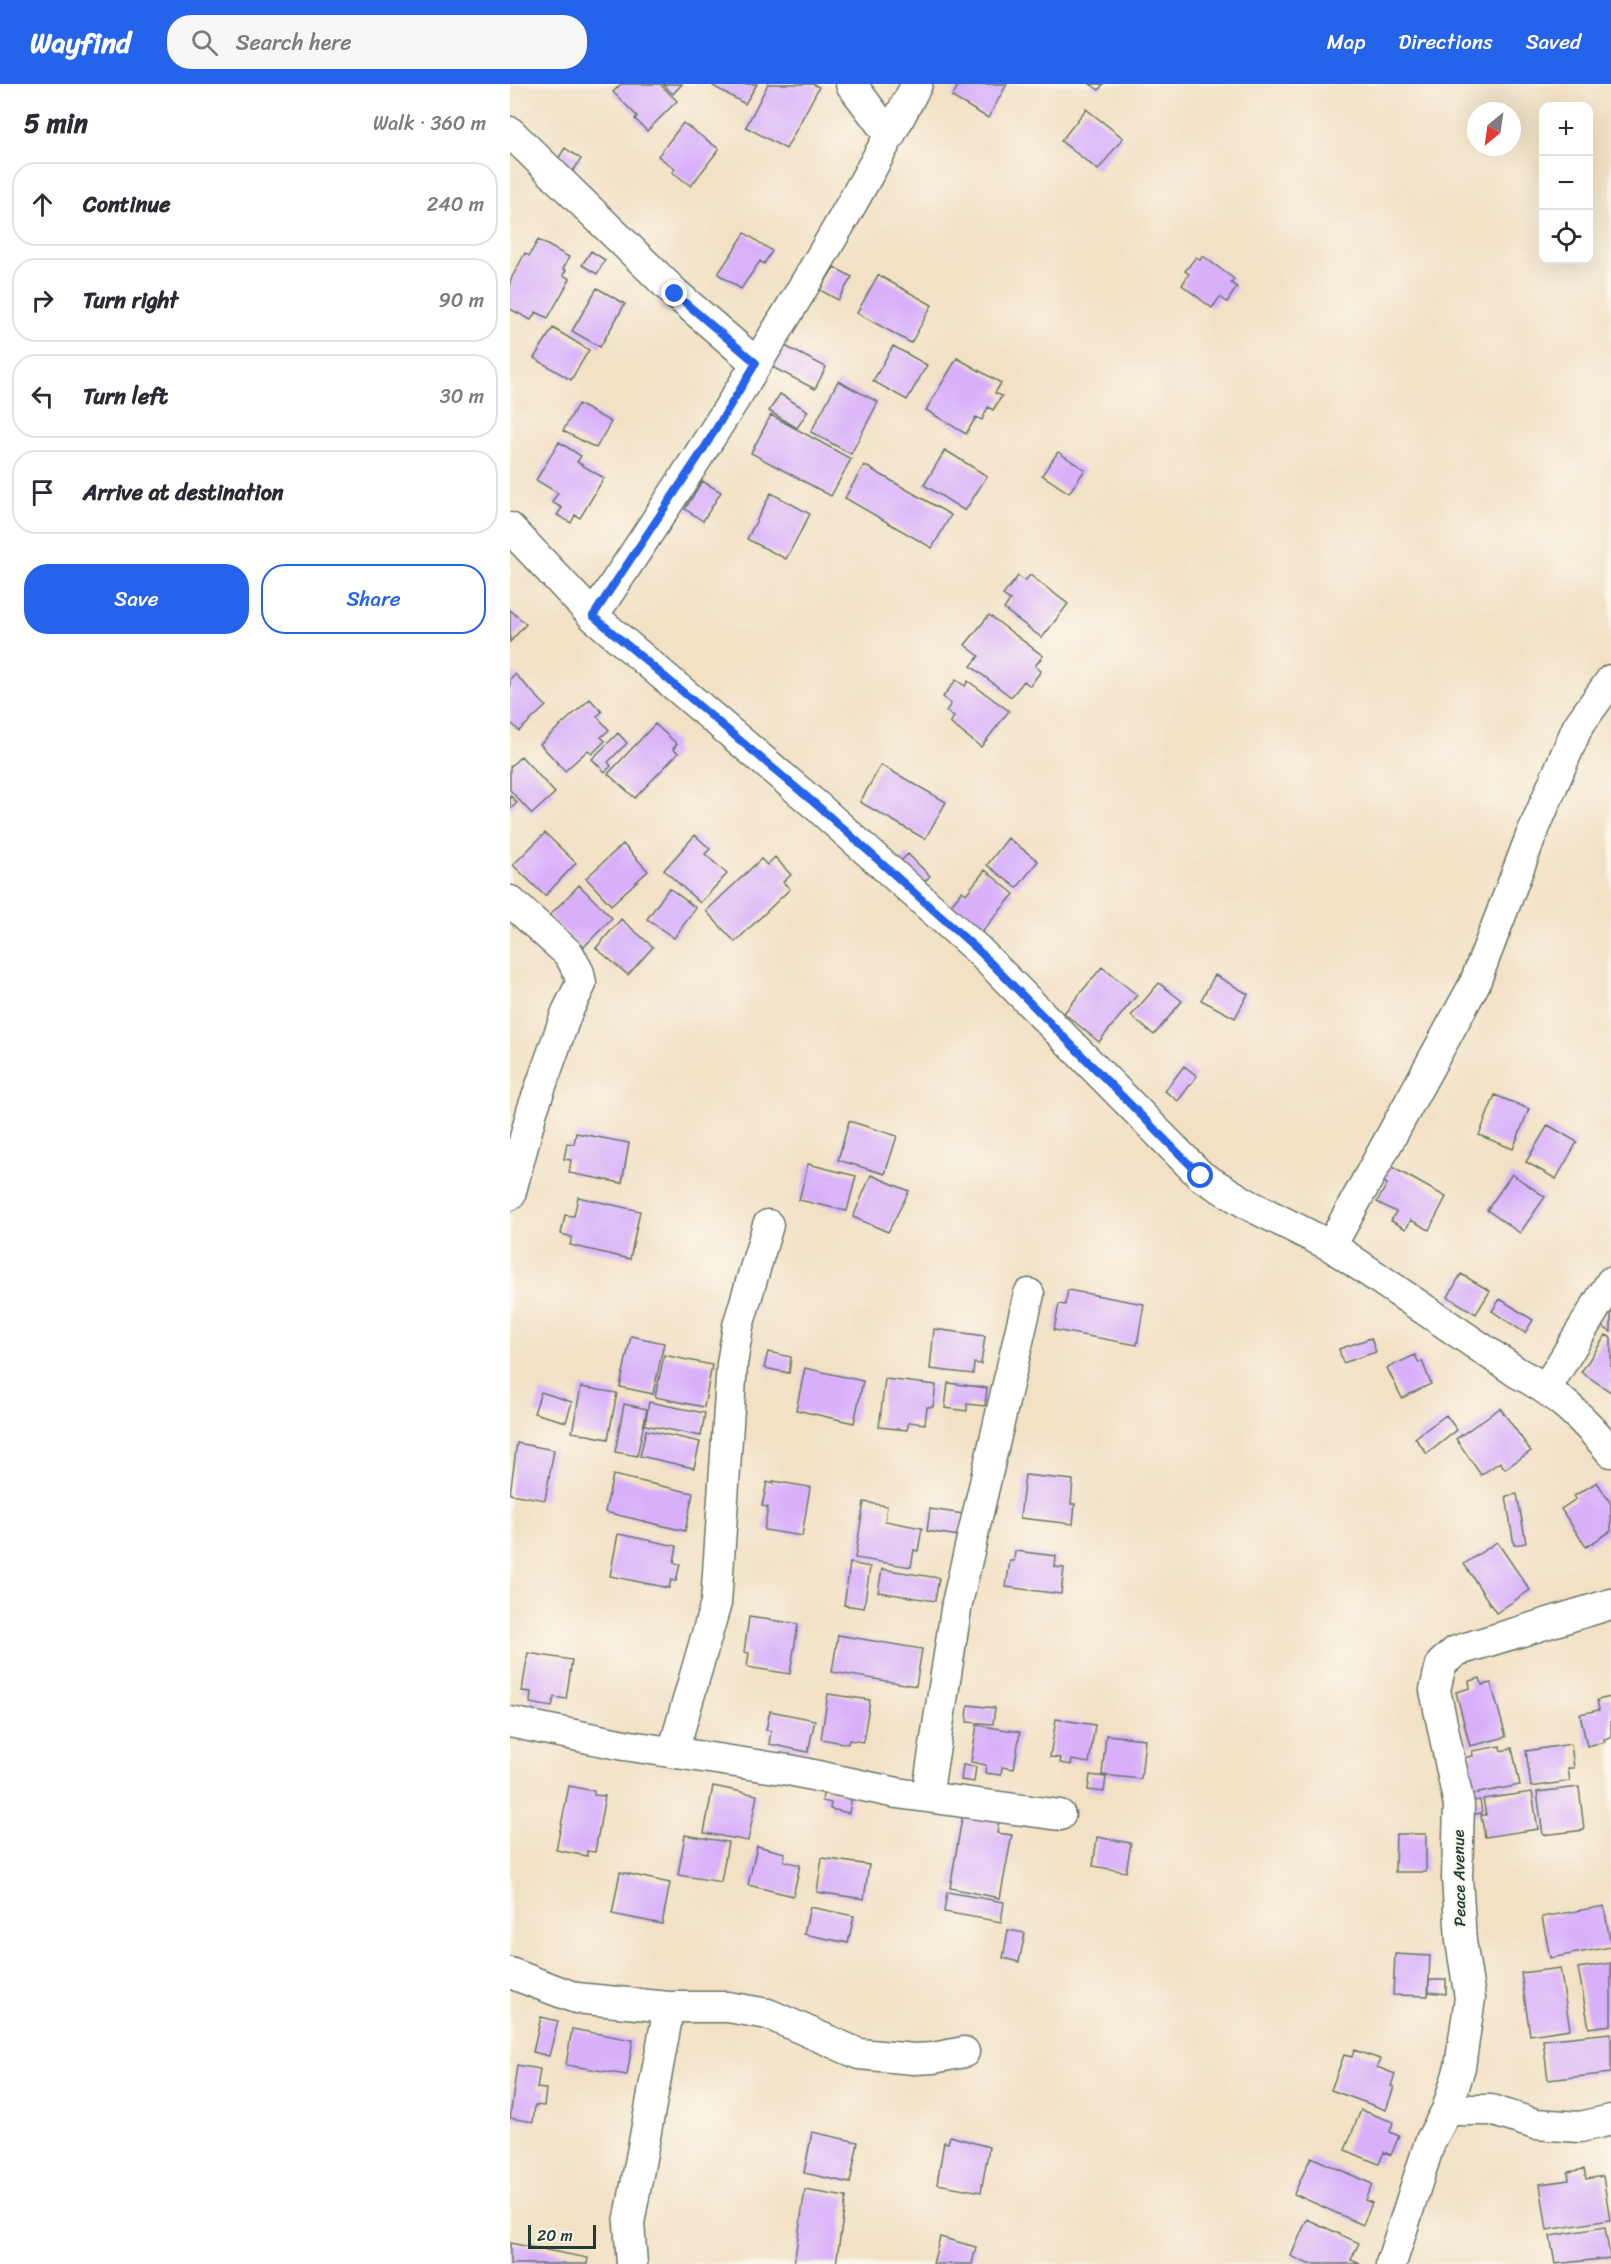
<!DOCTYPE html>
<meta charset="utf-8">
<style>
body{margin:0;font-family:Sriracha,sans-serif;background:#f7f7f7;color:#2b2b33}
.controls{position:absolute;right:18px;top:18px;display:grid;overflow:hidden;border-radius:12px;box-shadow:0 6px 24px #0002}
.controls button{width:54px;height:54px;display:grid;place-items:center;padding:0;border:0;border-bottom:2px solid #e1e1e2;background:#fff;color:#2b2b33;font:30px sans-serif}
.compass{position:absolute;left:957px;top:18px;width:54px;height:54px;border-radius:50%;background:#fff;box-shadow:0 6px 24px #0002;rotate:209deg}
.scale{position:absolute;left:18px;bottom:15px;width:68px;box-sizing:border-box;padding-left:6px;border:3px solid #1f3d34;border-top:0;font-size:16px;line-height:21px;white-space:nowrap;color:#1f3d34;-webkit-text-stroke:4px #fbf7ec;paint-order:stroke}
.stop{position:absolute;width:18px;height:18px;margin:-14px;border:4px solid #2563eb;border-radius:50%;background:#fff}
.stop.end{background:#2563eb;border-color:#fff;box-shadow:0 2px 6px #0008}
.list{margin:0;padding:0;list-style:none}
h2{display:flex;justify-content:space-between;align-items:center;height:78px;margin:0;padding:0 24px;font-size:26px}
h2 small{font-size:20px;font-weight:400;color:#7c7c81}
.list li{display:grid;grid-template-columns:39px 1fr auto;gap:18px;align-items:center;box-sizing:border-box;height:84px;margin:0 12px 12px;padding:0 12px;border:2px solid #e1e1e2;border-radius:24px}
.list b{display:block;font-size:22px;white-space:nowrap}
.list em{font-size:20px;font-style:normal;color:#7c7c81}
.actions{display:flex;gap:12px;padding:18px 24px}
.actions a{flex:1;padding:14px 0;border:2px solid #2563eb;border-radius:24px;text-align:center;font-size:21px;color:#2563eb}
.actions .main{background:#2563eb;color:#fff}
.icon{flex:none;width:33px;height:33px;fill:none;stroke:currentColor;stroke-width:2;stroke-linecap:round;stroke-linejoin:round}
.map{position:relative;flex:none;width:1101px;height:2180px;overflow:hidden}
header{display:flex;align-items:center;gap:36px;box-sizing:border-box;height:84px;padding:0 30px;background:#2563eb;color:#fff}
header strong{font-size:28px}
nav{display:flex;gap:33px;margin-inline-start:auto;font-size:21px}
.search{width:420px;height:54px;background:#f7f7f7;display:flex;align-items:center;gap:15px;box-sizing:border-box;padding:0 21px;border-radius:24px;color:#7c7c81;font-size:22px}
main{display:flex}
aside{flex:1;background:#fff}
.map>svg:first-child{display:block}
.building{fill:#d8b0fa}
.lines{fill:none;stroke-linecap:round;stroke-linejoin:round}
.minor-casing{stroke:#697667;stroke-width:33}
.minor{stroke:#fff;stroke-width:30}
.route{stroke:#2563eb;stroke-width:8}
.labels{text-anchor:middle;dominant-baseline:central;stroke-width:4.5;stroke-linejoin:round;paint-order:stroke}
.street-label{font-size:16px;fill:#1f3d34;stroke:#fbf7ec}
</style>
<header>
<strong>Wayfind</strong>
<div class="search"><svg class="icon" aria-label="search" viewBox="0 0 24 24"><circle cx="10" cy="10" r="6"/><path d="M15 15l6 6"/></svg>Search here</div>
<nav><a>Map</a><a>Directions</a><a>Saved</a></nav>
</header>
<main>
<aside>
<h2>5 min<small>Walk · 360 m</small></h2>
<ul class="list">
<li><svg class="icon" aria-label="ahead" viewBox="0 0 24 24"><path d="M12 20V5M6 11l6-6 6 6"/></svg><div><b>Continue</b></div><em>240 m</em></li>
<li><svg class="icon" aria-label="right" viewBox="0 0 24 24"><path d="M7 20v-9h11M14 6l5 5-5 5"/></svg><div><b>Turn right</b></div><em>90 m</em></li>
<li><svg class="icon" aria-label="left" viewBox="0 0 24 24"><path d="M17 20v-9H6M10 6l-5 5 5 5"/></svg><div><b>Turn left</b></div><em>30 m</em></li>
<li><svg class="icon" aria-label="arrive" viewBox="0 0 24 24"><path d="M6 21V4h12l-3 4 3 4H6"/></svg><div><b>Arrive at destination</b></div></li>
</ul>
<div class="actions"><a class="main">Save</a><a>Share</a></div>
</aside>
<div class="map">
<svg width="1101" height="2180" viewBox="0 0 1101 2180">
<rect width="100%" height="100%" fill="#fbf7ec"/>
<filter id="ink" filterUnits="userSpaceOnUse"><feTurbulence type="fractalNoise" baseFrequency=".0167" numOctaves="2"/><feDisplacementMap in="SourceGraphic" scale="12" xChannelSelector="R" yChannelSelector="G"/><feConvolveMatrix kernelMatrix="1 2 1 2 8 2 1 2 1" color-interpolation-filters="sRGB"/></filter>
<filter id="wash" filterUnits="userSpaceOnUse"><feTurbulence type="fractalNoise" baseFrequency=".008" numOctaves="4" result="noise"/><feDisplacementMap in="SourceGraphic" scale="24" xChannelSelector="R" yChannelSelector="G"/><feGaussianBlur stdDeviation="1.35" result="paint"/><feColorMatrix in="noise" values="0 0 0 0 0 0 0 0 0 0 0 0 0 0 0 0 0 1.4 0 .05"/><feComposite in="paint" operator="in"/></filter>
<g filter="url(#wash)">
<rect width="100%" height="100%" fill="#f2e1c5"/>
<g id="blocks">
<path class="building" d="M 111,0 L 150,0 L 167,17 L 137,47 L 125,35 L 127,32 L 103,8 Z
M 153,0 L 172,0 L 163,10 Z
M 204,0 L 247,0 L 235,20 L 203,2 Z
M 258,0 L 303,0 L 309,3 L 276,65 L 236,43 Z
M 449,0 L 497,0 L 478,34 L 442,13 Z
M 580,0 L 593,0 L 589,6 Z
M 576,25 L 613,54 L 588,86 L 551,57 Z
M 173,39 L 209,65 L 181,102 L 162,88 L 165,85 L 148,72 Z
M 55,64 L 71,75 L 60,92 L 44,81 Z
M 235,149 L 262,167 L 254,180 L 250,177 L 231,205 L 208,190 Z
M 28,156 L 59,173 L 53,185 L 56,186 L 53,191 L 60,195 L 38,234 L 26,228 L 21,236 L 0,225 L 0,197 L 15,169 L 19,172 Z
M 81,167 L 95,176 L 87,190 L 72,181 Z
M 693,172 L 724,195 L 721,199 L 727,203 L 717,218 L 710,213 L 702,224 L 672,201 L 679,190 L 675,187 L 686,173 L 690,176 Z
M 324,183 L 342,193 L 328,216 L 310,206 Z
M 368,191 L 422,221 L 401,259 L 347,229 Z
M 87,204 L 115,220 L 90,263 L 62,247 Z
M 43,244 L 79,266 L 61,296 L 24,274 Z
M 271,260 L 316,283 L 305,305 L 260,282 Z
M 383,262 L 417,281 L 397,316 L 363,297 Z
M 447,274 L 491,299 L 485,309 L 492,312 L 483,326 L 478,323 L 472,336 L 466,333 L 456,350 L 416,326 Z
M 328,297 L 368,318 L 341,370 L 301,348 Z
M 270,310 L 298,327 L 287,344 L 259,327 Z
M 68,320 L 101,338 L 86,364 L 53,347 Z
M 261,331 L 341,375 L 321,412 L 241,369 Z
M 49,358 L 71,372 L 67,378 L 94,394 L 70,434 L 65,431 L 61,439 L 47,431 L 52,424 L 42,418 L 48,409 L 26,396 Z
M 435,366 L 477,392 L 455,427 L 414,401 Z
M 548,368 L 575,386 L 559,409 L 532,391 Z
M 354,381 L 441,431 L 422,464 L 335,414 Z
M 192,397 L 211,408 L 193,437 L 175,425 Z
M 261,409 L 300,430 L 276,475 L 237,455 Z
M 520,491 L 558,520 L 532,554 L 494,525 L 500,516 L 493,511 L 508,492 L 515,497 Z
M 0,526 L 16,540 L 0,558 Z
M 479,531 L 533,572 L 525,582 L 531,587 L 520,602 L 514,597 L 501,613 L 461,582 L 469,572 L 455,561 Z
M 5,590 L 36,622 L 9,647 L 0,638 L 0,595 Z
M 446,596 L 455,602 L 458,597 L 499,627 L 471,663 L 440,639 L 444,633 L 436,627 L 441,620 L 433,613 Z
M 80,615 L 92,628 L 87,632 L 99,646 L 91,653 L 95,657 L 82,670 L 78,666 L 55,687 L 30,660 Z
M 145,640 L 167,660 L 163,665 L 168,669 L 125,714 L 98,690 Z
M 108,649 L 117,659 L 98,678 L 101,682 L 95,688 L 82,675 Z
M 11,672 L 45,709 L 22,730 L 0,706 L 0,683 Z
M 371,681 L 436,718 L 415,755 L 350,718 Z
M 0,711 L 7,719 L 0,725 Z
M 35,749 L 66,779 L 35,812 L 3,781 Z
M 185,751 L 200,765 L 195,770 L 217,790 L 190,819 L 154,786 Z
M 498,754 L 528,777 L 507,804 L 477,781 Z
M 113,760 L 138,787 L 101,821 L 76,794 Z
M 398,770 L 420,792 L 413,799 L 390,778 Z
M 265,773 L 281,791 L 273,798 L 280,805 L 225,858 L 196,827 L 251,775 L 257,781 Z
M 475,786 L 504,810 L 471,849 L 439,823 L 452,807 L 456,810 Z
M 69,801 L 102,834 L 72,865 L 39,832 Z
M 159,804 L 186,824 L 164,854 L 137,835 Z
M 111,835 L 143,863 L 118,891 L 86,864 Z
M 592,883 L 627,911 L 589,958 L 554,929 Z
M 705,891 L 738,910 L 725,934 L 691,916 Z
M 649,899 L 672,917 L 644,951 L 621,932 Z
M 674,982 L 687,992 L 668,1017 L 655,1007 Z
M 985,1011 L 1019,1025 L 1003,1065 L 969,1051 Z
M 339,1037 L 387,1052 L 375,1090 L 328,1076 Z
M 1038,1041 L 1067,1058 L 1046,1095 L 1016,1078 Z
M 66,1049 L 119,1059 L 112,1099 L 59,1089 L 61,1076 L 54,1075 L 57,1059 L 64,1060 Z
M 298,1080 L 346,1092 L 337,1127 L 289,1116 Z
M 880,1082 L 936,1113 L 919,1146 L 901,1136 L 896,1145 L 881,1137 L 886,1128 L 867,1118 L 877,1100 L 872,1097 Z
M 1002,1090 L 1035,1113 L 1010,1149 L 977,1126 Z
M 361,1091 L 399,1107 L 378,1148 L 343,1133 Z
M 68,1113 L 130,1127 L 120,1175 L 60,1161 L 62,1153 L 51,1150 L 55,1131 L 64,1132 Z
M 951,1190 L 980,1207 L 966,1230 L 938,1213 Z
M 558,1206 L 634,1220 L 627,1261 L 544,1246 L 549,1220 L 555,1221 Z
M 990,1215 L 1023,1236 L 1015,1249 L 982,1227 Z
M 1101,1223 L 1101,1248 L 1089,1241 Z
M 424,1245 L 475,1252 L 471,1280 L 464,1279 L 463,1290 L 420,1285 Z
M 1096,1251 L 1101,1254 L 1101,1308 L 1071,1288 Z
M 121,1252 L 154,1259 L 143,1310 L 110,1303 Z
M 861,1254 L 866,1268 L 833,1279 L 829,1265 Z
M 258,1268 L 281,1273 L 279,1289 L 254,1284 Z
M 154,1271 L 202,1281 L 194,1323 L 145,1313 Z
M 905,1271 L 909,1279 L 912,1277 L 921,1300 L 892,1314 L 877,1284 Z
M 295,1284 L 353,1297 L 344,1339 L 286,1326 Z
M 375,1295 L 426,1301 L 423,1323 L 417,1323 L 415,1340 L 399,1338 L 397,1346 L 369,1343 Z
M 438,1299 L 477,1304 L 475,1322 L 457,1320 L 457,1327 L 435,1324 Z
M 71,1303 L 107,1309 L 98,1355 L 62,1348 Z
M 31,1308 L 62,1318 L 56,1338 L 24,1329 Z
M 139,1318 L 195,1329 L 191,1352 L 135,1341 Z
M 114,1320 L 137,1325 L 127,1372 L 105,1368 Z
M 990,1324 L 1021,1367 L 995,1385 L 990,1378 L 971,1391 L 946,1355 Z
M 936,1331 L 947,1346 L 917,1370 L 905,1354 Z
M 136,1346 L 190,1358 L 184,1384 L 130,1372 Z
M 7,1359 L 44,1366 L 35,1416 L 0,1410 Z
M 103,1391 L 183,1409 L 175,1447 L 95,1428 Z
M 515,1391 L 563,1396 L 561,1420 L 565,1420 L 563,1440 L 510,1434 Z
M 263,1397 L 300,1403 L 292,1452 L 254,1446 L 258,1423 L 252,1422 L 257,1398 L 263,1400 Z
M 1087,1398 L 1101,1420 L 1101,1447 L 1076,1463 L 1051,1425 L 1066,1415 L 1064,1412 Z
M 1007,1410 L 1016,1459 L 1004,1461 L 996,1412 Z
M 354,1418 L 377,1422 L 375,1437 L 412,1444 L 408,1467 L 404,1466 L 401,1483 L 345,1474 Z
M 420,1425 L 453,1430 L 449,1452 L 417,1447 Z
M 108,1450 L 167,1462 L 164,1479 L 170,1480 L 166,1497 L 161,1496 L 159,1504 L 100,1492 Z
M 987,1458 L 1020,1506 L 986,1529 L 954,1480 Z
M 505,1467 L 546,1472 L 545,1483 L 554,1484 L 551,1510 L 496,1503 L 500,1477 L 504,1477 Z
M 340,1479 L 360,1483 L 354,1524 L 334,1521 Z
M 372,1485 L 429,1494 L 425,1517 L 368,1508 Z
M 239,1533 L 288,1540 L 280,1590 L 237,1583 L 239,1569 L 234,1568 Z
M 328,1551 L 412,1565 L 406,1602 L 322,1588 Z
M 18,1569 L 62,1576 L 56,1615 L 44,1613 L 42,1623 L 20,1619 L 21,1608 L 12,1607 Z
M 970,1594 L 972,1601 L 981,1599 L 996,1653 L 960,1662 L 946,1608 L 960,1604 L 959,1597 Z
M 318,1610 L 360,1616 L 353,1658 L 339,1656 L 338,1660 L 311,1655 Z
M 1101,1613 L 1101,1653 L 1094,1655 L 1095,1658 L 1077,1662 L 1070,1630 L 1089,1626 L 1087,1616 Z
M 458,1621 L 485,1624 L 483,1640 L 457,1638 Z
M 260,1627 L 305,1636 L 298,1668 L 259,1660 L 261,1647 L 256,1646 Z
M 546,1635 L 585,1641 L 579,1679 L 562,1676 L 561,1681 L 550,1679 L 551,1674 L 540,1673 Z
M 467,1641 L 510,1648 L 504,1685 L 492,1683 L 491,1691 L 475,1689 L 476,1681 L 461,1678 Z
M 596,1651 L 635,1655 L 631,1695 L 592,1691 Z
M 1061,1660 L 1064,1684 L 1058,1684 L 1060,1697 L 1021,1703 L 1016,1667 Z
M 990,1662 L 991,1667 L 1002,1664 L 1010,1701 L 958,1711 L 951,1674 L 963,1672 L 962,1667 Z
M 453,1681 L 466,1683 L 464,1698 L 451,1696 Z
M 580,1691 L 596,1693 L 594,1708 L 578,1706 Z
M 59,1702 L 84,1707 L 84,1711 L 95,1712 L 85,1768 L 77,1767 L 77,1772 L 46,1766 Z
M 203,1702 L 247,1711 L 238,1757 L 194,1749 Z
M 1069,1703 L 1074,1746 L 1033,1751 L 1027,1708 Z
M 314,1705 L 342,1711 L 339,1729 L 320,1725 L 321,1719 L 312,1717 Z
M 1022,1708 L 1028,1745 L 975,1753 L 971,1731 L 976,1731 L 973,1715 Z
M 970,1716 L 972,1729 L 956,1731 L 955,1718 Z
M 453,1728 L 489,1735 L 487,1749 L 502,1751 L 490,1814 L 440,1804 Z
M 886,1750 L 916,1750 L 916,1788 L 885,1788 Z
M 175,1751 L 218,1758 L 211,1798 L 168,1791 Z
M 587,1753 L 621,1759 L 616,1788 L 583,1782 Z
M 247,1762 L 275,1769 L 274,1777 L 290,1781 L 283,1812 L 238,1801 Z
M 312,1774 L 359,1781 L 354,1815 L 307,1808 Z
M 110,1788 L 160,1799 L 152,1840 L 102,1830 Z
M 437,1808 L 494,1818 L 491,1838 L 434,1828 Z
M 1094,1822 L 1101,1863 L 1040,1874 L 1032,1833 Z
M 300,1823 L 344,1832 L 338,1859 L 294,1850 Z
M 498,1846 L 515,1849 L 509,1878 L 493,1874 Z
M 885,1870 L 920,1872 L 918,1912 L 883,1911 Z
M 1101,1879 L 1101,1941 L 1079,1944 L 1068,1884 Z
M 1050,1884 L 1060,1945 L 1020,1951 L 1011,1889 Z
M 919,1896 L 936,1896 L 936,1910 L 919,1908 Z
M 31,1933 L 48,1937 L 39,1972 L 23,1968 Z
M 62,1945 L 123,1956 L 117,1991 L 56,1981 Z
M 1101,1949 L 1101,1989 L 1038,1996 L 1033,1956 Z
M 844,1966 L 870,1975 L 867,1983 L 885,1990 L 881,2002 L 884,2003 L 876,2026 L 821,2006 L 834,1971 L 842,1973 Z
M 7,1981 L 30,1985 L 27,2004 L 36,2005 L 34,2022 L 25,2021 L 23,2038 L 0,2034 Z
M 851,2026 L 883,2038 L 880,2048 L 889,2052 L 881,2071 L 874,2068 L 869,2080 L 835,2066 Z
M 302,2048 L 348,2058 L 340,2099 L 294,2089 Z
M 440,2052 L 479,2063 L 471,2108 L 427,2100 L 434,2058 L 438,2059 Z
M 801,2073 L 862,2100 L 855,2116 L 862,2119 L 853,2141 L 784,2110 Z
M 1074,2085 L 1076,2095 L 1093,2092 L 1100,2136 L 1037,2146 L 1030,2100 L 1059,2096 L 1058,2088 Z
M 295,2106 L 336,2113 L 326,2180 L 284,2180 Z
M 797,2135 L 849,2159 L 841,2176 L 850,2180 L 798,2180 L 781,2172 Z
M 1095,2143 L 1100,2174 L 1045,2180 L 1040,2152 Z
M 430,2153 L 466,2163 L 462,2180 L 423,2180 Z
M 0,2159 L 78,2174 L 77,2180 L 0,2180 Z"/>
</g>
</g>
<g filter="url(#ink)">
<use href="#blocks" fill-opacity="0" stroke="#697667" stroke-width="1.5"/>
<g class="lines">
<g class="minor-casing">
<path id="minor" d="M 341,0 L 380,52
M 0,48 L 165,209 L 246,279
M 0,444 L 83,532 L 309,724 L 468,866 L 691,1092 L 739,1121 L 821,1162 L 1008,1289 C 1046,1308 1074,1335 1101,1368
M 83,532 C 199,359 311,184 407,0
M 0,817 L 59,870 L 69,889 L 71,900 L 57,928 L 22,1027 L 0,1111
M 821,1162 L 964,901 L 1021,752 L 1068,642 L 1101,596
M 1037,1303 L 1101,1198
M 0,1638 L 114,1661 L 279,1686 L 387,1709 L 550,1731
M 163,1668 L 206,1519 L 222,1280 L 228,1242 L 258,1141
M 417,1713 L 447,1519 L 519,1210
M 0,1889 L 66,1914 L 159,1923 L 218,1923 L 258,1930 L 349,1970 L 404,1975 L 423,1974 L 454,1968
M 937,2026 L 981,2026 L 1025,2040 L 1070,2043 L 1101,2036
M 122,2180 L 119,2139 L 159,1923
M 881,2180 L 920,2058 L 937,2026 L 950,1983 L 960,1914 L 951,1857 L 947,1793 L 949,1721 L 925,1606 L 931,1580 L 946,1567 L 1101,1520"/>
</g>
<use href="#minor" class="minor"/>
</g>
</g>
<g class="lines" filter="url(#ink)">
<path class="route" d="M 165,210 L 246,279 L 193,366 L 83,532 L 309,723 L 468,866 L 691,1092"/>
</g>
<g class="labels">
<g class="street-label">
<text transform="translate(949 1794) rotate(-91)">Peace Avenue</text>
</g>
</g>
</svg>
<div class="controls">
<button>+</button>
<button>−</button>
<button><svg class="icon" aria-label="locate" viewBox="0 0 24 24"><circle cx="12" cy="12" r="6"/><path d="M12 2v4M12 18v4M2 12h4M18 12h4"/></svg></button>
</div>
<svg class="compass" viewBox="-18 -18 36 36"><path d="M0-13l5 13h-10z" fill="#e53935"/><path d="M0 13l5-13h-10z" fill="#7c7c81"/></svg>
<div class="scale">20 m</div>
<div class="stop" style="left:691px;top:1092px"></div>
<div class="stop end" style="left:165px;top:210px"></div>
</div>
</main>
